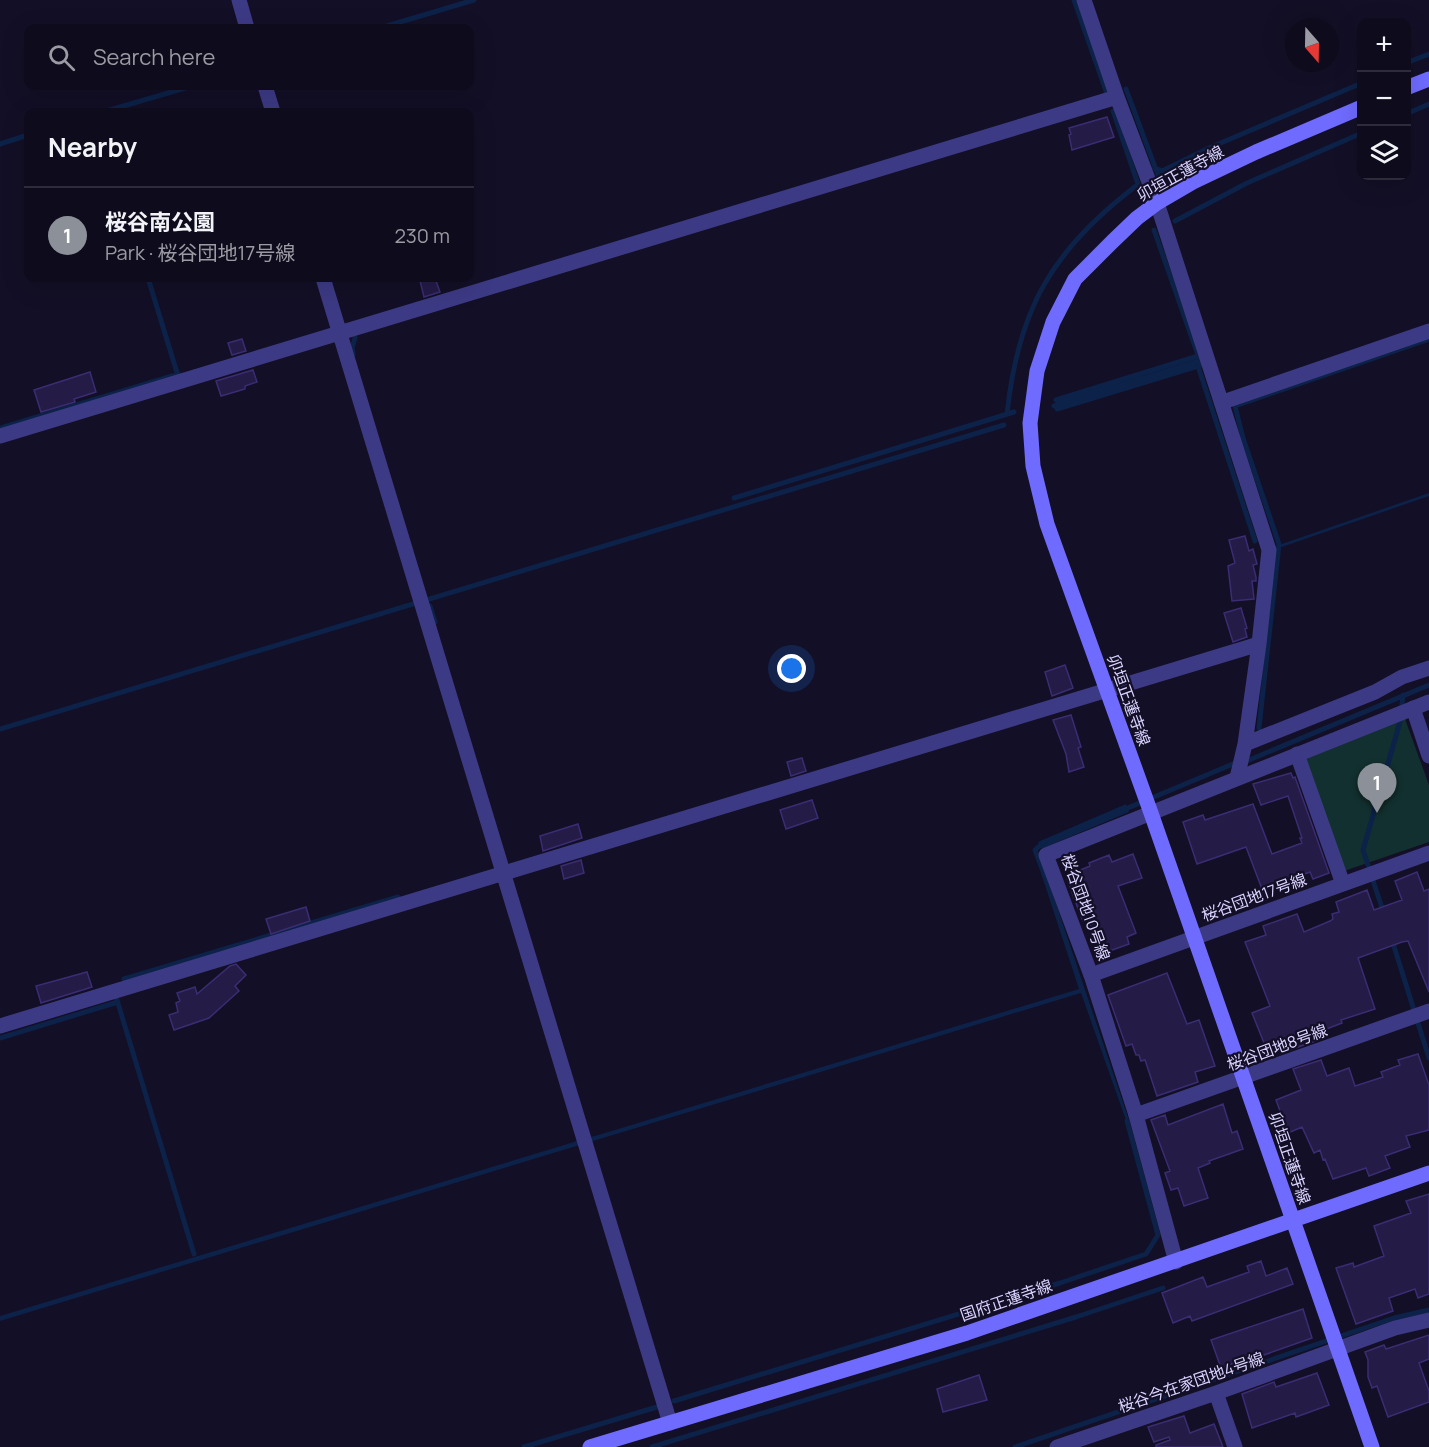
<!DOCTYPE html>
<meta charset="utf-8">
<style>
body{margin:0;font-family:Manrope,"Noto Sans JP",sans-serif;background:#1c1929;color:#f1f3f6}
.controls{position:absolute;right:18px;top:18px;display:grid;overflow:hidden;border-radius:12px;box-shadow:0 6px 24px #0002}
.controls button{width:54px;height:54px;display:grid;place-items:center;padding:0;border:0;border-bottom:2px solid #2e2b3b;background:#0e0b1c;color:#f1f3f6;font:30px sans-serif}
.compass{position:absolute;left:1285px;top:18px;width:54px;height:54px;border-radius:50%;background:#0e0b1c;box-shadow:0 6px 24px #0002;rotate:160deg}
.you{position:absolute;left:792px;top:669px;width:21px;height:21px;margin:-15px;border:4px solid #fff;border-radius:50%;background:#1a73e8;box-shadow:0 0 0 9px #1a73e833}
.badge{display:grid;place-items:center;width:39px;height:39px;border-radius:50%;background:#8c9099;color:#fff;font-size:20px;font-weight:700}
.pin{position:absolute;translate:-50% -50px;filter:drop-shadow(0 2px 3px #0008)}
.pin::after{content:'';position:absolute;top:32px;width:21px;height:18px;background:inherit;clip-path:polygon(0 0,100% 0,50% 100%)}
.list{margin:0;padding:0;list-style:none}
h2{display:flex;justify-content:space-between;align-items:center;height:78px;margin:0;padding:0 24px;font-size:26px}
h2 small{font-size:20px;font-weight:400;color:#9b9ba3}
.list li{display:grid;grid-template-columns:39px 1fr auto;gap:18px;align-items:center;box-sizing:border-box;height:96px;padding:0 24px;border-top:2px solid #2e2b3b}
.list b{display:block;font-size:22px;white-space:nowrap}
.list p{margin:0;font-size:20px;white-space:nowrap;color:#9b9ba3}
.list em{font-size:20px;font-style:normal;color:#9b9ba3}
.icon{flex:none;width:33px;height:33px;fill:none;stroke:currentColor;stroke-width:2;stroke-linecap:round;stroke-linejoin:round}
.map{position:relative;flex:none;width:1429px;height:1447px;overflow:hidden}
.search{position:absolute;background:#0e0b1c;box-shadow:0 6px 24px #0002;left:24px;top:24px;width:450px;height:66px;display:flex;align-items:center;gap:15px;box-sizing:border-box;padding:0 21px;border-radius:12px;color:#9b9ba3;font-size:22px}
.panel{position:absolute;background:#0e0b1c;box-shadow:0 6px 24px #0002;left:24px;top:108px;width:450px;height:174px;border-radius:12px}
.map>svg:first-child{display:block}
.green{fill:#12302f}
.water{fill:#0c2248}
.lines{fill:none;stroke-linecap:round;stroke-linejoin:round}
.stream{stroke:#0c2248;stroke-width:5}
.building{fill:#241b47;stroke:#3b2d73;stroke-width:1.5}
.minor{stroke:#3d3a85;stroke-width:15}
.tertiary{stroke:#3d3a85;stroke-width:15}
.secondary{stroke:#6f6bff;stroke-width:15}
.labels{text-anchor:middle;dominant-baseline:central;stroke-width:4.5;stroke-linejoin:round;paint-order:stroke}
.street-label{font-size:16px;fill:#d9d4ff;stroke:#130f26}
</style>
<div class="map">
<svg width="1429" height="1447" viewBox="0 0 1429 1447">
<rect width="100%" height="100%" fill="#130f26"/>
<path class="green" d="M 1405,719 L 1429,785 L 1429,842 L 1344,871 L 1306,759 Z"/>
<path class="water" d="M 1429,493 L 1429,496 L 1279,548 L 1279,545 Z
M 1126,804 L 1129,812 L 1041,849 L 1038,842 Z
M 1045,871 L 1130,1123 L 1128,1126 L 1081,993 L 0,1321 L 0,1316 L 574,1142 L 579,1139 L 595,1136 L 1079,989 L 1041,873 Z"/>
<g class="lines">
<path class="stream" d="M 1074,0 L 1107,94 L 1103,96
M 380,28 L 474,0
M 1406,63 L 1429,54
M 1126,89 L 1158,175
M 1113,111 L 1140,190
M 103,112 L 192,86
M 1406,114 L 1429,104
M 0,144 L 28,135
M 1155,168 L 1162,171 L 1209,148 L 1362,83
M 1175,221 L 1247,183 L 1362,133
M 1154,230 L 1200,361 L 1199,369 L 1255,541
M 148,278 L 178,376
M 353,354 L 352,348 L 355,338
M 1056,400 L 1198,356
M 1054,406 L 1200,361
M 1057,409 L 1195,367
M 1007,414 C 1018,309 1052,250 1136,186
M 0,428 L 172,376 L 180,375
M 734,498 L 1014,412
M 430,606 L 435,622
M 1259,728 L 1279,544 L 1243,438 L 1235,406 L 1429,339
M 0,729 L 1004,425
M 1123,810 L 1233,764 L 1249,760 L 1429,685
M 1044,842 L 1035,850 L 1045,877
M 1384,914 L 1363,850 L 1400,722 L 1403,695
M 1392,940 L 1429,1058
M 124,979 L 398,897
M 117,1000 L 194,1254
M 0,1038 L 118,1002
M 674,1401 L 1060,1283 L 1146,1254 L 1158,1235 L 1127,1121
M 524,1447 L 657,1407
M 652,1447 L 1076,1317 L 1163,1288
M 1015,1447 L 1394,1318 L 1429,1310"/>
</g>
<path class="building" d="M 1107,117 L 1114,137 L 1072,150 L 1069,135 L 1071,134 L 1069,128 Z
M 429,278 L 435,278 L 440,292 L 424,297 L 420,281 Z
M 242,339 L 246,351 L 232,355 L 228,343 Z
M 253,370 L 257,382 L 245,386 L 245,389 L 221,396 L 216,381 Z
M 90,372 L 96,392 L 74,399 L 75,402 L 41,412 L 34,390 Z
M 1245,536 L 1249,551 L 1253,549 L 1257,564 L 1253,565 L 1256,577 L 1256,581 L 1252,581 L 1254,599 L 1232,601 L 1228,566 L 1235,563 L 1229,540 Z
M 1241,608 L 1247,628 L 1245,629 L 1247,637 L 1233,642 L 1224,613 Z
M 1065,665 L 1073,688 L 1052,696 L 1045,672 Z
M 1071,715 L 1081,747 L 1078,748 L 1084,767 L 1069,772 L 1066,754 L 1053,720 Z
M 802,758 L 806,771 L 791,776 L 787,762 Z
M 1291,773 L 1293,778 L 1295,777 L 1329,873 L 1313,879 L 1310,872 L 1262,889 L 1246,847 L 1197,864 L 1183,822 L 1203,815 L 1205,820 L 1253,804 L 1272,854 L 1302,843 L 1300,838 L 1302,838 L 1288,796 L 1261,805 L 1253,784 Z
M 812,800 L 818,818 L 786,829 L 780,810 Z
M 578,824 L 582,838 L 543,851 L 540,836 Z
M 1133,854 L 1142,878 L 1118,886 L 1136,933 L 1127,937 L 1129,944 L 1101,954 L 1088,919 L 1083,921 L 1080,914 L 1066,876 L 1090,866 L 1089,863 L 1109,855 L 1112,862 Z
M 581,860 L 584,873 L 564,879 L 561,866 Z
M 1417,872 L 1424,891 L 1429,889 L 1429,992 L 1408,941 L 1402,942 L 1358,958 L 1375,1009 L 1341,1020 L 1342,1023 L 1324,1030 L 1326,1036 L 1318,1040 L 1284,1052 L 1282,1045 L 1273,1049 L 1272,1046 L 1266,1048 L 1252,1013 L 1270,1006 L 1245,942 L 1266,935 L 1263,926 L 1297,914 L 1304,932 L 1330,921 L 1333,919 L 1332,914 L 1339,912 L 1336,902 L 1367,890 L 1374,910 L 1402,900 L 1395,881 Z
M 306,907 L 310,921 L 271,934 L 266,919 Z
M 236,964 L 246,975 L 235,986 L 239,991 L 209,1018 L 174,1030 L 169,1015 L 178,1012 L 176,1003 L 180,1001 L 177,993 L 195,987 L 197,994 L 230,966 Z
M 87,972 L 92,987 L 41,1003 L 36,986 Z
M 1167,973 L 1187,1024 L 1199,1020 L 1215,1066 L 1195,1072 L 1198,1082 L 1157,1096 L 1145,1060 L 1141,1061 L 1139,1055 L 1136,1055 L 1132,1044 L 1126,1046 L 1108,995 Z
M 1418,1054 L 1429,1085 L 1429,1130 L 1406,1136 L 1410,1147 L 1385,1156 L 1390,1168 L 1369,1176 L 1366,1168 L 1333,1179 L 1325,1159 L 1323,1160 L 1320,1150 L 1314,1153 L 1302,1127 L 1288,1133 L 1276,1100 L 1301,1090 L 1293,1069 L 1321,1060 L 1327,1076 L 1349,1068 L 1355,1086 L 1383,1077 L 1381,1072 L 1400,1065 L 1398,1060 Z
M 1223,1104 L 1232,1133 L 1237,1131 L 1243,1149 L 1209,1161 L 1210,1163 L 1198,1168 L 1208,1198 L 1184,1206 L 1178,1188 L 1171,1190 L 1165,1173 L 1170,1171 L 1151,1120 L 1165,1115 L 1168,1125 Z
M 1429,1194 L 1429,1294 L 1418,1298 L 1415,1289 L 1389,1298 L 1393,1311 L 1356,1324 L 1336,1268 L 1353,1263 L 1354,1267 L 1384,1256 L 1374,1226 L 1411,1213 L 1406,1201 Z
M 1261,1261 L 1266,1276 L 1287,1268 L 1293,1284 L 1192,1321 L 1190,1316 L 1173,1323 L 1162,1293 L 1203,1277 L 1207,1287 L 1249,1272 L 1247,1266 Z
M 1303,1309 L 1312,1338 L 1261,1356 L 1260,1353 L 1221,1368 L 1211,1340 Z
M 1429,1335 L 1429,1359 L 1419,1363 L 1429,1391 L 1429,1402 L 1388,1417 L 1377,1386 L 1372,1388 L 1368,1377 L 1368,1360 L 1365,1352 L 1384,1345 L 1386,1349 Z
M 1317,1373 L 1329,1405 L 1296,1417 L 1295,1413 L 1252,1428 L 1242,1394 L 1274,1382 L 1276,1387 Z
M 979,1375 L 987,1400 L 943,1412 L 937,1389 Z
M 1184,1416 L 1190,1433 L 1214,1424 L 1223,1447 L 1156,1447 L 1156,1445 L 1170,1440 L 1169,1437 L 1154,1442 L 1148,1427 Z"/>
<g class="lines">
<path class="minor" d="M 239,0 L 247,28
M 1084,0 L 1117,97 L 1157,203 L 1269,550 L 1259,644 L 1245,744 L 1237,778
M 265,86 L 273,112
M 323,278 L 670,1423
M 1223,402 L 1429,331
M 0,436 L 1117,97
M 1413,708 L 1429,756
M 1245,744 L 1375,692 L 1402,677 L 1429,668
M 1297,754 L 1343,884
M 1091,975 L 1429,853
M 0,1026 L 1259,644
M 1136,1115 L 1429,1011
M 1216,1393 L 1235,1447
M 1057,1447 L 1216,1393 L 1395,1328 L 1429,1320"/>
<path class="tertiary" d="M 1176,1262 L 1136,1115 L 1091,975 L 1046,855 L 1429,702"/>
<path class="secondary" d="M 1406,88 L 1429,79
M 1362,107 L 1256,152 L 1193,182 L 1157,203 L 1137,218 L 1113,241 L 1075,279 L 1053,322 L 1037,371 L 1030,423 L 1033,466 L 1047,524 L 1151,813 L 1372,1447
M 590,1447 L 967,1333 L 1429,1173"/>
</g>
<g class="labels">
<g class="street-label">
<text transform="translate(1180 173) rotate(-29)">卯垣正蓮寺線</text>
<text transform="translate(1129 700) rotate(70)">卯垣正蓮寺線</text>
<text transform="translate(1254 897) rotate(-20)">桜谷団地17号線</text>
<text transform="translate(1086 907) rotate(70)">桜谷団地10号線</text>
<text transform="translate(1277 1047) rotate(-20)">桜谷団地8号線</text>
<text transform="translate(1290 1158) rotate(71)">卯垣正蓮寺線</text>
<text transform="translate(1006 1300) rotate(-19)">国府正蓮寺線</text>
<text transform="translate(1191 1382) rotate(-19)">桜谷今在家団地4号線</text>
</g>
</g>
</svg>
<div class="controls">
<button>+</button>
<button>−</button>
<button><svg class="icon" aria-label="layers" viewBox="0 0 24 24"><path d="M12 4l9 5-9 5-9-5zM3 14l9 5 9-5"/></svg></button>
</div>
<svg class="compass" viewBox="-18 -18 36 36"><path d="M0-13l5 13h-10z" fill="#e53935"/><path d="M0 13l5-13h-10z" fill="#9b9ba3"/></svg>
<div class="you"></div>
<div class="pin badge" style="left:1377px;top:813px">1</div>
<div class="search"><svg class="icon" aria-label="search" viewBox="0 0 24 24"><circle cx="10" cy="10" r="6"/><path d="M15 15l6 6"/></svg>Search here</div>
<section class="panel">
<h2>Nearby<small></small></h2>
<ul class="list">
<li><span class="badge">1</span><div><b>桜谷南公園</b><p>Park · 桜谷団地17号線</p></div><em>230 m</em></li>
</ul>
</section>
</div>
